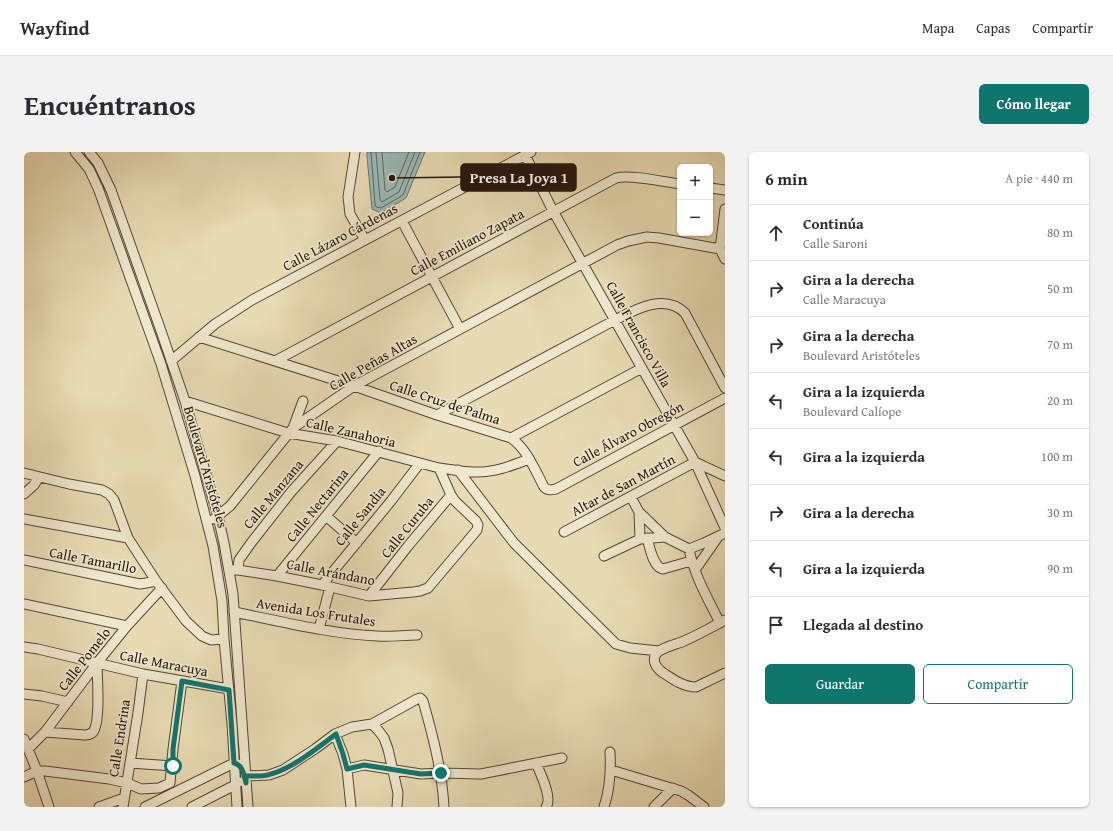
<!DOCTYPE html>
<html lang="es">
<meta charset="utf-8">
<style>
body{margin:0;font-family:"Gentium Book Plus",serif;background:#f2f2f3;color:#2b2b33}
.controls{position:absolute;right:12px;top:12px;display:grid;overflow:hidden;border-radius:6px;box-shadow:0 1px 3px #0004}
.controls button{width:36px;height:36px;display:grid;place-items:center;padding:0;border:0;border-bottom:1px solid #e1e1e2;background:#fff;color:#2b2b33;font:20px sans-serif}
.stop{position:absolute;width:12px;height:12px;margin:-9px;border:3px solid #0f766e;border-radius:50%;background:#fff}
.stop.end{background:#0f766e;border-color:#fff;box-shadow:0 1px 4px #0008}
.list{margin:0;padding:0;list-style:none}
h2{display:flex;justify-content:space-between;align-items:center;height:52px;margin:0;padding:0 16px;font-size:17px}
h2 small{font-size:13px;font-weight:400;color:#7c7c81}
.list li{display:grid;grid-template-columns:26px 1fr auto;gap:12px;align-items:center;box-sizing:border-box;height:56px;padding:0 16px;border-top:1px solid #e1e1e2}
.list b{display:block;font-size:15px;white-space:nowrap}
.list p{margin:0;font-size:13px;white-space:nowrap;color:#7c7c81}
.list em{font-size:13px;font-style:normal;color:#7c7c81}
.actions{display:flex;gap:8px;padding:12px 16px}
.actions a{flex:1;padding:9px 0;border:1px solid #0f766e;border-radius:6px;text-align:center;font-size:14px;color:#0f766e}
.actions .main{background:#0f766e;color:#fff}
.icon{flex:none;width:22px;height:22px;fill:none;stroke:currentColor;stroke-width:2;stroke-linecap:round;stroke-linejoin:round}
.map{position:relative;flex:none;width:701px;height:655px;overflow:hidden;border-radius:6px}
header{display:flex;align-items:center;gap:24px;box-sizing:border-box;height:56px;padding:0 20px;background:#fff;border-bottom:1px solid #e1e1e2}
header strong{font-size:19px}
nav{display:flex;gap:22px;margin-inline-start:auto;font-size:14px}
.intro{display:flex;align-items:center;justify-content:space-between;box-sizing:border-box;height:96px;padding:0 24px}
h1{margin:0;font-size:28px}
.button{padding:10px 18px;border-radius:6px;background:#0f766e;color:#fff;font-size:14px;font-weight:700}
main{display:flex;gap:24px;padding:0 24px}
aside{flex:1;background:#fff;border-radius:6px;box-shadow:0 1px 3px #0004}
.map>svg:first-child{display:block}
.water{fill:#9ab9b6;stroke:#6b7772}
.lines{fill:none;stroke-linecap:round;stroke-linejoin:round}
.shore{stroke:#5f6662;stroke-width:1}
.minor-casing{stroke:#554636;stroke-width:11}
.minor{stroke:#f0e8ce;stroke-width:9}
.route{stroke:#0f766e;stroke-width:5}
.labels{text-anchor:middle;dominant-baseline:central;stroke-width:3.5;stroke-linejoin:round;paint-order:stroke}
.street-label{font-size:14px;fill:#24140d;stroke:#f0e8ce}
.leader{fill:none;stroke:#24140d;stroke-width:1.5}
.callout-dot{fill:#24140d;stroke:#f0e8ce;stroke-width:1.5}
.callout{fill:#24140d;stroke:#24140d;stroke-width:1.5}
.callout-label{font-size:15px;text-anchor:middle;font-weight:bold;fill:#fff}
</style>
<header>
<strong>Wayfind</strong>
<nav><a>Mapa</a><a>Capas</a><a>Compartir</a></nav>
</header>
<div class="intro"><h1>Encuéntranos</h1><a class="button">Cómo llegar</a></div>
<main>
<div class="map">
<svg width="701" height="655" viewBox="0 0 701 655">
<rect width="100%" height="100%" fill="#e8dbb3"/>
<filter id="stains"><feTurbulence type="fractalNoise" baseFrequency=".005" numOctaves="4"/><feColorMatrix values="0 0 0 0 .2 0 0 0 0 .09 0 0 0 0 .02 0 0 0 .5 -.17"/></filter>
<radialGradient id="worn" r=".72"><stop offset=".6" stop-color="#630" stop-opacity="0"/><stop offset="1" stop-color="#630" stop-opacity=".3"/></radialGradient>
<path class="water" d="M 343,0 L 401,0 L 382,46 L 357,61 L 348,57 L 343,5 Z"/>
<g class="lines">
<path class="shore" d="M 347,0 L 351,53 L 352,55 L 357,56 L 379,43 L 396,0
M 352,0 L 356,48 L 358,50 L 375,40 L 391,0
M 358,0 L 361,38 L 363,40 L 371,35 L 385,0"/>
<g class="minor-casing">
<path id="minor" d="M 51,0 L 65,17 L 74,36 L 137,212 L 171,324 L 189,394 L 198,449 L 200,487 L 208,572 L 213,655
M 65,0 L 74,11 L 87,38 L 136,176 L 161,249 L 194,364 L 200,391 L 209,442 L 224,655
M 331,0 L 324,45 L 326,62 L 341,88
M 501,3 L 529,59 L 671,310 L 701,376
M 686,36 L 701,38
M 378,69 L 436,177
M 696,97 L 701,57
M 696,97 L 701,107
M 175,185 L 330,234 L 413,263 L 487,286 C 503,297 511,318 520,335 C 524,339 527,338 532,337 L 701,246
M 147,209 L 191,172 L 228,148 L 507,0
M 251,209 L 592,26 C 606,22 640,30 656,32
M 161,249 L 264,281 L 313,289 L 415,316 L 427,343 L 431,349 L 452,369 L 454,373 L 453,378 L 404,436 L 396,439 L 389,440 L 345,444 L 298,433 L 253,424 L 214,418 L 205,418
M 413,263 L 591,168 C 612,157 641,141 661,161 L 701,236
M 269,276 L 279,249
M 487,286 L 618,216
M 415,316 C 426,317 438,320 450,320 C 469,321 487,314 505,307
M 434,318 L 490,391 L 592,492 L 606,496 L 635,499
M 0,321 L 45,332 L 78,338 L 85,342 L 90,348 L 104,386 L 132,429 L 162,469 L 178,484 L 187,488 L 200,487
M 0,342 L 10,333 L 15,325
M 607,345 L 615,360 L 641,385
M 615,360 L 616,387
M 302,364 L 333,391
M 0,367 L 104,386
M 190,367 L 206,354 L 269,276 L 330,234 L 593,93 L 604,89 L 623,85 L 635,86 L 696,97
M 540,380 L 671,310 L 701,324
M 623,386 C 626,396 629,415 639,417 L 667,409
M 665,397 C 670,423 684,447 696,471
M 580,404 L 616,387 L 641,385 L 665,397 L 680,391 L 701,381
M 0,408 L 116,432 L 122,431 L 132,429
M 214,418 L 215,408 L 227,391 L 267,340 L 313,289
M 671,418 L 694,385
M 253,424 L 355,299
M 298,433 L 367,349 L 396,311
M 345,444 L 384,394 L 427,343
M 0,452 L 103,474
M 210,460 C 256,469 306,482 353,484 C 366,485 380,483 393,483
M 701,468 C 688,475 674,483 660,489 C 653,492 636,496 632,502 C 627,510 634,518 641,522 C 650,528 660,535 672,535 L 701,521
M 295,477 L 306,435
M 0,495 L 14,497 L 119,522 L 205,537
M 0,542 L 18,544 L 44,550
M 348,572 L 354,578 L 360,586 L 364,597 L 374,641 L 373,655
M 21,580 L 61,583 C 64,583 67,582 69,580 C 77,570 73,525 73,511
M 311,582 L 319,602 L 323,617 L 327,655
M 0,587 L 13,619 L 25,655
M 4,597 L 21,580 L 73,511 L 103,474 L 138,436
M 106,611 L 149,614
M 512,611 C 516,621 529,646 522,655
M 323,617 L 340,613 L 397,622 L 417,621 L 457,622 L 538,606
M 587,618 L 657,639 L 664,643 L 680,655
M 222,624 L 245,623 L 259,618 L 291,597 L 311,582 L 328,575 L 348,572 L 393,547 L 396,546 L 399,549 C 409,584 418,619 420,655
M 0,625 L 13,619 L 21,619 L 85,627 L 103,631 L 117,637 L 135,636 L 146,631 L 149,597 L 158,529
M 75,655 L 100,646
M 99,655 L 114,561 L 119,522
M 121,655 L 210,611 L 214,612
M 168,655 L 211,633 L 215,630
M 580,655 C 586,637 587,619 586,600
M 630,655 L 649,636"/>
</g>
<use href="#minor" class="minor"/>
</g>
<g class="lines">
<path class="route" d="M 149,614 L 149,597 L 158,529 L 205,538 L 210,611 C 219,613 220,623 222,631 L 222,624 C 230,624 240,625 247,622 C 269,616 293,596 312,582 L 319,602 L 323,617 L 340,613 L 397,622 L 417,621"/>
</g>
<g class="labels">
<g class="street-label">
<text transform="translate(316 85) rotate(-28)">Calle Lázaro Cárdenas</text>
<text transform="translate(443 90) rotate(-28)">Calle Emiliano Zapata</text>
<text transform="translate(615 182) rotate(61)">Calle Francisco Villa</text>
<text transform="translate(349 210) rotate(-30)">Calle Peñas Altas</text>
<text transform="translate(421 250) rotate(18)">Calle Cruz de Palma</text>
<text transform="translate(327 280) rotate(13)">Calle Zanahoria</text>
<text transform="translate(604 282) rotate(-28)">Calle Álvaro Obregón</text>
<text transform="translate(182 315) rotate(74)">Boulevard Aristóteles</text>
<text transform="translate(599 333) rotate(-28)">Altar de San Martín</text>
<text transform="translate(249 342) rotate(-50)">Calle Manzana</text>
<text transform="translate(293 353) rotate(-51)">Calle Nectarina</text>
<text transform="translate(336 364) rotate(-51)">Calle Sandia</text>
<text transform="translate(383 375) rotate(-51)">Calle Curuba</text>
<text transform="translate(69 408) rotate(11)">Calle Tamarillo</text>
<text transform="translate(307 420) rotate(11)">Calle Arándano</text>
<text transform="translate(292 460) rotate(9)">Avenida Los Frutales</text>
<text transform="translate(60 507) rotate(-52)">Calle Pomelo</text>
<text transform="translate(140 511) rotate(11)">Calle Maracuya</text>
<text transform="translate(95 586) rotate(-81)">Calle Endrina</text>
</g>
</g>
<path class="leader" d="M368 26L437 25"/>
<circle class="callout-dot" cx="368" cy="26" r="4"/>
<rect class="callout" x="437" y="12" width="115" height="27" rx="4"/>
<g class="callout-label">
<text x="495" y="31">Presa La Joya 1</text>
</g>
<rect width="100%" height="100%" filter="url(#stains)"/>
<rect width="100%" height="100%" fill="url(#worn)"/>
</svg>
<div class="controls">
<button>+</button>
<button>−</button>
</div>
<div class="stop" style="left:149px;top:614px"></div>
<div class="stop end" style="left:417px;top:621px"></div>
</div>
<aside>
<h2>6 min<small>A pie · 440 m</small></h2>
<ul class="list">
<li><svg class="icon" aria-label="ahead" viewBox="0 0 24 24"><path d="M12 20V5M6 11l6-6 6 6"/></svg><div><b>Continúa</b><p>Calle Saroni</p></div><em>80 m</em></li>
<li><svg class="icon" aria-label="right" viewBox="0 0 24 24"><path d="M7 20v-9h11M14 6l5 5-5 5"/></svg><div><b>Gira a la derecha</b><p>Calle Maracuya</p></div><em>50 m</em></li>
<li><svg class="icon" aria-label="right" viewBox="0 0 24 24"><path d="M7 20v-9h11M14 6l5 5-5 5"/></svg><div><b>Gira a la derecha</b><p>Boulevard Aristóteles</p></div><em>70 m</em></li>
<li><svg class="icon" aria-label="left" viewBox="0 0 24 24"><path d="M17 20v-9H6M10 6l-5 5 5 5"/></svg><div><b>Gira a la izquierda</b><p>Boulevard Calíope</p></div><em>20 m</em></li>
<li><svg class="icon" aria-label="left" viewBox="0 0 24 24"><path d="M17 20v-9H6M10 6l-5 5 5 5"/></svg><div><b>Gira a la izquierda</b></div><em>100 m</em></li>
<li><svg class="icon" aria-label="right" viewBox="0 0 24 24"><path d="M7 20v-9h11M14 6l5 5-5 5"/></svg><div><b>Gira a la derecha</b></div><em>30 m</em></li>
<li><svg class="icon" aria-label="left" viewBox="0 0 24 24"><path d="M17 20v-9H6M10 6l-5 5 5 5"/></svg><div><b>Gira a la izquierda</b></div><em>90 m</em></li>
<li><svg class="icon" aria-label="arrive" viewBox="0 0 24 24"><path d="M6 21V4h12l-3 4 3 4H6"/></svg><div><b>Llegada al destino</b></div></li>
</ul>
<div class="actions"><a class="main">Guardar</a><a>Compartir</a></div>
</aside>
</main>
